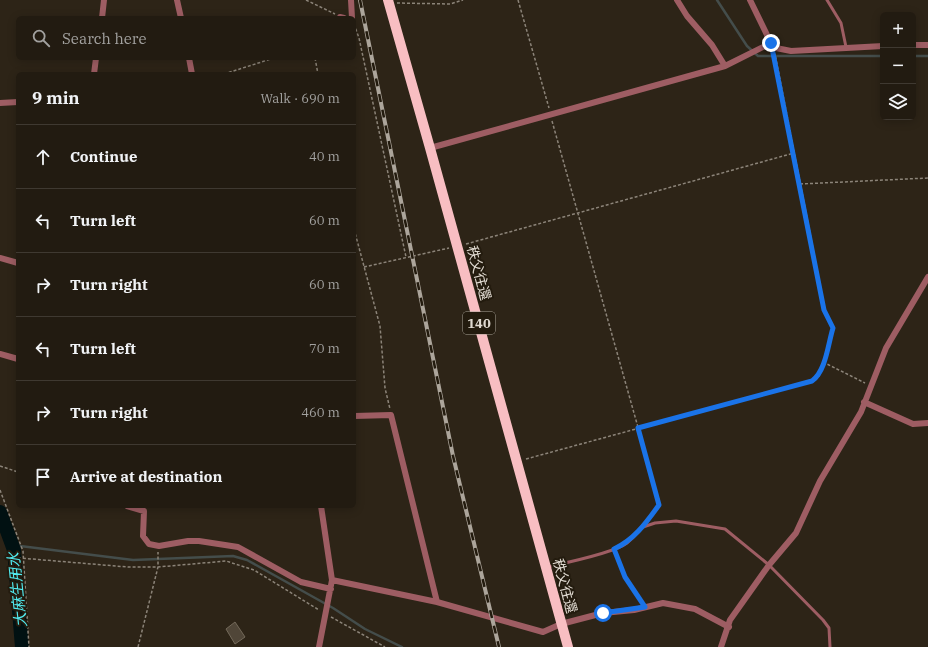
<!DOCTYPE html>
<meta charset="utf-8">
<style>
body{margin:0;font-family:"IBM Plex Serif","Noto Sans JP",serif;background:#2a241a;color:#f1f3f6}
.controls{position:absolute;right:12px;top:12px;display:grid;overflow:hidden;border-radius:6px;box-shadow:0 2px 10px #0003}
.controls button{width:36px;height:36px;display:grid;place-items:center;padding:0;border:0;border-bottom:1px solid #3f3931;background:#221b11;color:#f1f3f6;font:20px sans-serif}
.stop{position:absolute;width:12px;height:12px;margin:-9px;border:3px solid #1a73e8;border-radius:50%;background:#fff}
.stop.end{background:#1a73e8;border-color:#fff;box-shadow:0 1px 4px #0008}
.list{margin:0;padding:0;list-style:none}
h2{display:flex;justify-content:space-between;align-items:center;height:52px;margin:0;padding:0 16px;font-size:17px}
h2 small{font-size:13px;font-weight:400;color:#a2a19f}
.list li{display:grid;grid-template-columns:26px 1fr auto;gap:12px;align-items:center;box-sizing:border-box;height:64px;padding:0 16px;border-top:1px solid #3f3931}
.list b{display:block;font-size:15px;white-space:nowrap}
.list em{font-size:13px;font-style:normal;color:#a2a19f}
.icon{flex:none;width:22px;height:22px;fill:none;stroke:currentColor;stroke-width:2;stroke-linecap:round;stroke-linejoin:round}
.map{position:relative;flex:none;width:928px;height:647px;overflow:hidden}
.search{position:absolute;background:#221b11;box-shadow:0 2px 10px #0003;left:16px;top:16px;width:340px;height:44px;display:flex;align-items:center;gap:10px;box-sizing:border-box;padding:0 14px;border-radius:6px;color:#a2a19f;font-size:15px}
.panel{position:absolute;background:#221b11;box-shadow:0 2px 10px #0003;left:16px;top:72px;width:340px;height:436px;border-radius:6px}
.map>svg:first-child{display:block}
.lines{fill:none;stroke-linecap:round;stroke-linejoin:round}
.stream{stroke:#444d4b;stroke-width:2.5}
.river{stroke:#011112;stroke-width:14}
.building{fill:#504638;stroke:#73695a}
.path{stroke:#8c8479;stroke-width:1.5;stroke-dasharray:3 2;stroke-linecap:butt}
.service{stroke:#9e5d63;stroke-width:3}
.minor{stroke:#9e5d63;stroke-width:6}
.trunk{stroke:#f8bec2;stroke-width:10}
.rail-casing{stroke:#aca59b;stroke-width:4}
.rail{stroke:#231b0e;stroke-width:2.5;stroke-dasharray:8;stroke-linecap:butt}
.route{stroke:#1a73e8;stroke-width:5}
.labels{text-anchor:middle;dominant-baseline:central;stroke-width:4;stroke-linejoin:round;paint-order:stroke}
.shield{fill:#231b0e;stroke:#a7a196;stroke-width:1}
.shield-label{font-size:13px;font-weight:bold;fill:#e0dad1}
.street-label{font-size:14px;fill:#e0dad1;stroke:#231b0e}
.water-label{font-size:15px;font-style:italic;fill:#51ebf0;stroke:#231b0e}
</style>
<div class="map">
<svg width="928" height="647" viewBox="0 0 928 647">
<rect width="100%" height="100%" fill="#2d2417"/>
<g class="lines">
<path class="stream" d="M 717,0 L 747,46 L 758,56 L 883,56
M 913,56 L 928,56
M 12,545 L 133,560 L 233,556 L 247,560 L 333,608 L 365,629 L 402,647"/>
<path class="river" d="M 0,512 L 14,550 L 22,647"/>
</g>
<path class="building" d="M 235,622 L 245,637 L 235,644 L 226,629 Z"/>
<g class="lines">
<path class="path" d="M 306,0 L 335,14
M 518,0 L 549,108
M 397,3 L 450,4 L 463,0
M 354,24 L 359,38 L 406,257
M 315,58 L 318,74
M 224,74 L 274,58
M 552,121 L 657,495
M 800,184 L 928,178
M 354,229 L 380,326 L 385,388 L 390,409
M 466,244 L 794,153
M 364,267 L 449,248
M 823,362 L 865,383
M 526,459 L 812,381 L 819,376 L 833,328 L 825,310 L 775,54
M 0,466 L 18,472
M 0,490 L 23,551 L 29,647
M 8,557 L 128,567 L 158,567 L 226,561 L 254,570 L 319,610
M 331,617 L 385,647
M 138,647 L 158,567 L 158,552"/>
<path class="service" d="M 827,0 L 841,23 L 846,47
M 643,527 L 655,523 L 676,521 L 725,529 L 769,565 L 823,620 L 829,628 L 830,647
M 614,549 L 625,577 L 645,607
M 547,567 C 565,563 614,553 627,543 C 640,533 649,518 659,505 L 658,499"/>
<path class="minor" d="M 177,0 L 181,18
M 351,0 L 352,18
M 677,0 L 687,16 L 712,45 L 725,66
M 750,0 L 771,43 L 776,48 L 791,51 L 883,46
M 340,17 L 344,18
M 102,18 L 104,0
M 913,45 L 928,45
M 189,58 L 192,74
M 94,74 L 96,58
M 0,103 L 18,102
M 430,148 L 725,66 L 771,43
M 0,258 L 18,263
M 0,354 L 18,359
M 864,402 L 913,424 L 928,423
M 354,416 L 391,415 L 437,602
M 127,506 L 144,511 L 143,536 L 149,544 L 159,546 L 188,541 L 199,541 L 238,547 L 301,582 L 331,589
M 332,580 L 437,602 L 543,632 L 561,624 L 603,613 L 634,610 L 663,603 L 695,609 L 729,627
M 319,647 L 332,580 L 321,506
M 721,647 L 730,620 L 769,565 L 796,533 L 820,481 L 861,412 L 886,348 L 928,277"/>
<path class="trunk" d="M 388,0 L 430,148 L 568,647"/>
<g class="rail-casing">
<path id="rail" d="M 360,0 L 453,456 L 499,647"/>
</g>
<use href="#rail" class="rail"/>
</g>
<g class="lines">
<path class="route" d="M 603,613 L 645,607 L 625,577 L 614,549 C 634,540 646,523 659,505 L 638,428 L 812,381 C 826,371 828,344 833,328 L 824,310 L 771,43"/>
</g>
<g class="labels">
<rect class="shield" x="463" y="312" width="32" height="22" rx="3"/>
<g class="shield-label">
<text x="479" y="323">140</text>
</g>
<g class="street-label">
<text transform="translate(479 273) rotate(75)">秩父往還</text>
<text transform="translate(565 586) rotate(75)">秩父往還</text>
</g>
<g class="water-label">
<text transform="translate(17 590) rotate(-96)">大麻生用水</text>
</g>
</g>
</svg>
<div class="controls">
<button>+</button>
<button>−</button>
<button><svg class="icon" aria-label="layers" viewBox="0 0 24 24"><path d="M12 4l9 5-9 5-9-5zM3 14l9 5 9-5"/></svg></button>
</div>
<div class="stop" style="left:603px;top:613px"></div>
<div class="stop end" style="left:771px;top:43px"></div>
<div class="search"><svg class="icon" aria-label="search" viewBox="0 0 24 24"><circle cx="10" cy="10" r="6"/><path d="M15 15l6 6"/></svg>Search here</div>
<section class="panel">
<h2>9 min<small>Walk · 690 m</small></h2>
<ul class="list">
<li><svg class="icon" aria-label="ahead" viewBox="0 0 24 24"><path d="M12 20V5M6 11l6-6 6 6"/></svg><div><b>Continue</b></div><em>40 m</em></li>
<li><svg class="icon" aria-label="left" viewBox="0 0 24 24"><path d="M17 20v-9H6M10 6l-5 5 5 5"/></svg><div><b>Turn left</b></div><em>60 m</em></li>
<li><svg class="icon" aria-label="right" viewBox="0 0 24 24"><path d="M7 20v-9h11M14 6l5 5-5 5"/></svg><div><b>Turn right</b></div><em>60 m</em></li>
<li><svg class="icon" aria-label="left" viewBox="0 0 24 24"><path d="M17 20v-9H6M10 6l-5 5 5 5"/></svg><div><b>Turn left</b></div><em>70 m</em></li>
<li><svg class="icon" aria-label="right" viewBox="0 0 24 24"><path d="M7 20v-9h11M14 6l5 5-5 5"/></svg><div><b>Turn right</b></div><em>460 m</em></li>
<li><svg class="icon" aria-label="arrive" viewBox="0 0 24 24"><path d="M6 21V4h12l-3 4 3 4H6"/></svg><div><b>Arrive at destination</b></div></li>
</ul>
</section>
</div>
